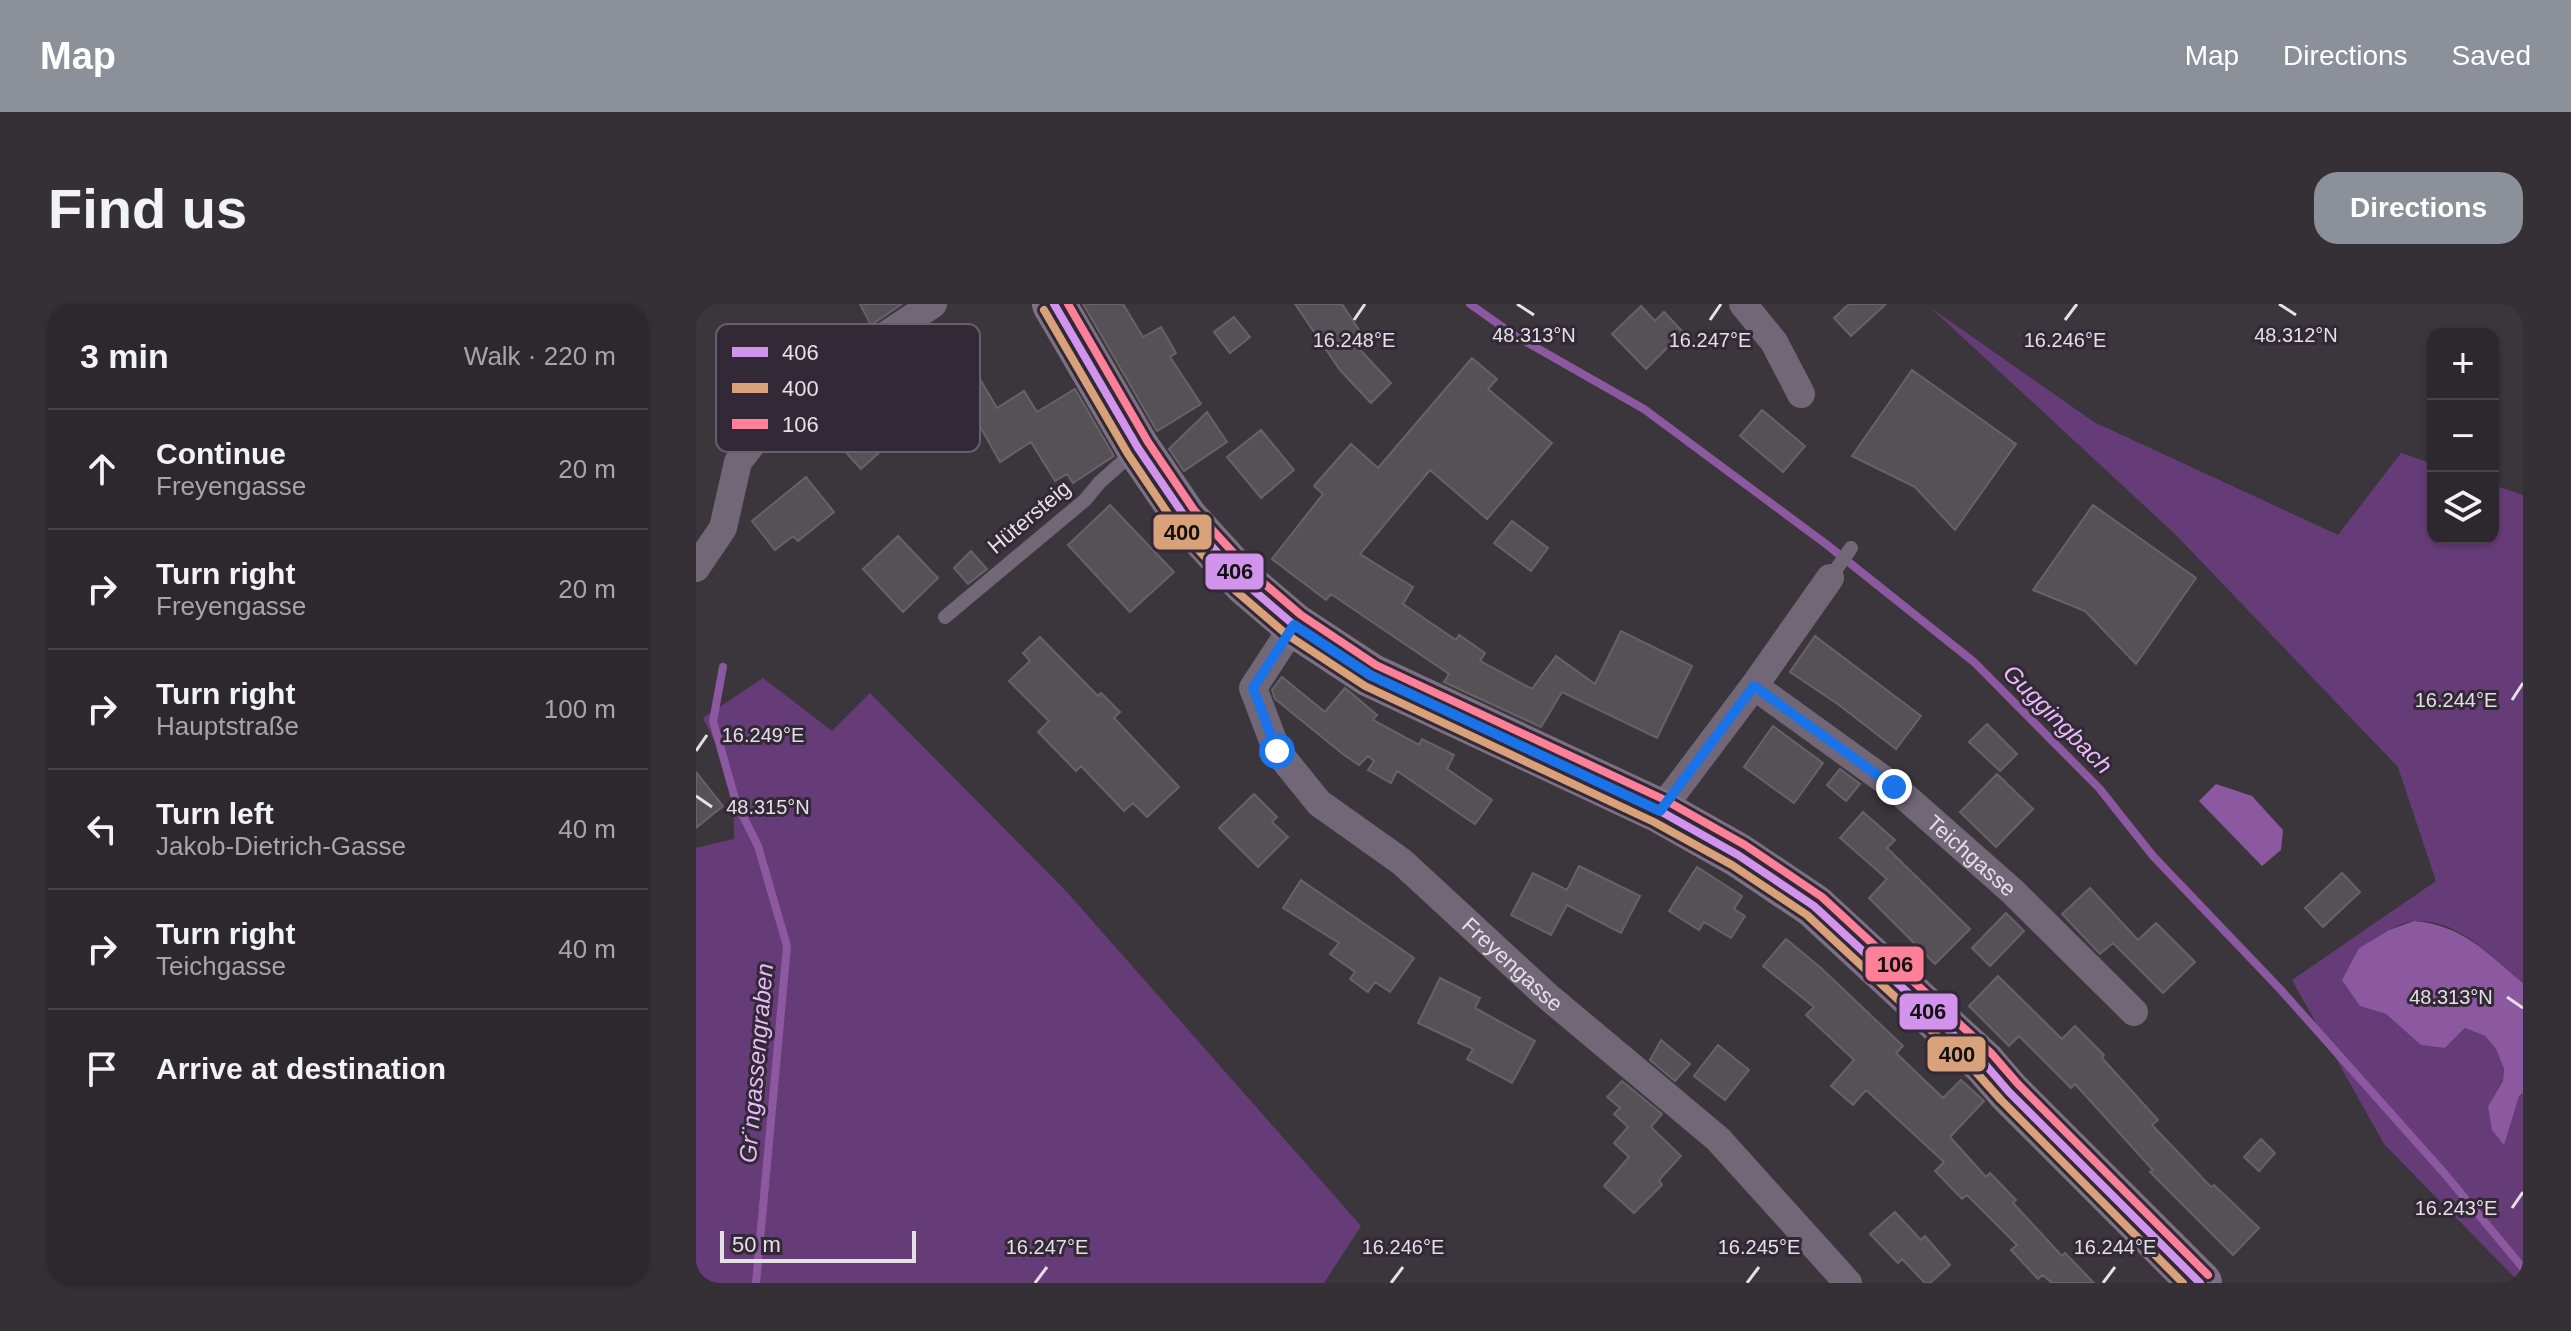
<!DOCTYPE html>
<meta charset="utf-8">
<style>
body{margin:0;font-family:Arial,sans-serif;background:#343035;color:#f1f3f6}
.controls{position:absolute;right:24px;top:24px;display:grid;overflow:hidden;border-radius:16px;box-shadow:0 2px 6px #0004}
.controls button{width:72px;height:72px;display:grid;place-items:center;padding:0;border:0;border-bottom:2px solid #484449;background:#2c282d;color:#f1f3f6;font:40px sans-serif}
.scale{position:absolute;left:24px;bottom:20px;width:196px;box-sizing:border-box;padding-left:8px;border:4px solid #e5dfe8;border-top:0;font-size:22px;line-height:28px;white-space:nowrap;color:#e5dfe8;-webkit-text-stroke:6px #322836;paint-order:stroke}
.stop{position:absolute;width:24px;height:24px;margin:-18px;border:6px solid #1a73e8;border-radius:50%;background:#fff}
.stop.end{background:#1a73e8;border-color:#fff;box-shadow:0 2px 8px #0008}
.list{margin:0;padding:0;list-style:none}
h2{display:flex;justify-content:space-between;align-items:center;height:104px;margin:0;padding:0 32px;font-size:34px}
h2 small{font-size:26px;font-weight:400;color:#a6a6aa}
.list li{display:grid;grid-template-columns:52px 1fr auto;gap:24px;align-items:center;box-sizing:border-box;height:120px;padding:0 32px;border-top:2px solid #484449}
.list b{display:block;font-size:30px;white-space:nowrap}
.list p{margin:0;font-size:26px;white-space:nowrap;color:#a6a6aa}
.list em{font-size:26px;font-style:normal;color:#a6a6aa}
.icon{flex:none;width:44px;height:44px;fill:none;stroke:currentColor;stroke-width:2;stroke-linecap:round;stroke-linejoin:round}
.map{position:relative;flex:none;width:1827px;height:979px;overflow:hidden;border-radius:24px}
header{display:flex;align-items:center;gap:48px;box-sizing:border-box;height:112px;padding:0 40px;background:#8c9099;color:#fff}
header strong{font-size:38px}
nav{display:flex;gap:44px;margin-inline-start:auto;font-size:28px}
.intro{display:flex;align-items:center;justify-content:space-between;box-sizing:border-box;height:192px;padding:0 48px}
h1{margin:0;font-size:56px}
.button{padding:20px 36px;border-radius:24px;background:#8c9099;color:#fff;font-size:28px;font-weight:700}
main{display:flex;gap:48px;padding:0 48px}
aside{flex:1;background:#2c282d;border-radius:24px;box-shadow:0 2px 6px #0004}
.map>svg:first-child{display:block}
.green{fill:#663c78}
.water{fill:#8c59a0}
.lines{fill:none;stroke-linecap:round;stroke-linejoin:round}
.stream{stroke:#8c59a0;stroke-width:8}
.building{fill:#555156;stroke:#666267;stroke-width:2}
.lane{stroke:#726777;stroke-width:14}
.street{stroke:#726777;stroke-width:28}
.primary{stroke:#7d7083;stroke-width:44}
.bus-1-casing{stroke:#322836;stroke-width:14}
.bus-2-casing{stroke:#322836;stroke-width:14}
.bus-3-casing{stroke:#322836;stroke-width:14}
.bus-1{stroke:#d193ec;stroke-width:8}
.bus-2{stroke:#d9a179;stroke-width:8}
.bus-3{stroke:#ff8098;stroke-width:8}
.route{stroke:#1a73e8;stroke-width:10}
.ticks{fill:none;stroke:#e5dfe8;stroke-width:3}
.labels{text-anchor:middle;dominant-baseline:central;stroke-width:6;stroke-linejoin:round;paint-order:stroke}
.street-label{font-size:22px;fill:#e5dfe8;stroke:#322836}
.water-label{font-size:24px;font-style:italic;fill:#e6bbf8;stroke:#322836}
.key{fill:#322836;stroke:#685f6b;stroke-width:2}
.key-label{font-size:22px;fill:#e5dfe8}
.ticks-label{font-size:20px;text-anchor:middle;fill:#e5dfe8;stroke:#322836;stroke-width:6;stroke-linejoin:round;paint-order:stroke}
.line-badge{stroke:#322836;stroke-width:3}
.pale-badge-label{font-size:22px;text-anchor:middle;font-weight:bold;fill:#111}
</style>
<header>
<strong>Map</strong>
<nav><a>Map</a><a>Directions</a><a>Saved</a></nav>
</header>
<div class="intro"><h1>Find us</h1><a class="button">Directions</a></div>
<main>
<aside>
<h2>3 min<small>Walk · 220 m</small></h2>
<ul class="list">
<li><svg class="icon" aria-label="ahead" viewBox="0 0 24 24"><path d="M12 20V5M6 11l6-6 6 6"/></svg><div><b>Continue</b><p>Freyengasse</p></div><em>20 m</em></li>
<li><svg class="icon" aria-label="right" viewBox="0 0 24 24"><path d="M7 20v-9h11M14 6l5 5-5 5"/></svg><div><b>Turn right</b><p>Freyengasse</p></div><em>20 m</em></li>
<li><svg class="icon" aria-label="right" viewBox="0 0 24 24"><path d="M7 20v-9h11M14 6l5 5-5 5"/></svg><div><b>Turn right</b><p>Hauptstraße</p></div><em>100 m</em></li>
<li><svg class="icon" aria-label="left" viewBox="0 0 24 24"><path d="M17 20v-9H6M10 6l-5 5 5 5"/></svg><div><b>Turn left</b><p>Jakob-Dietrich-Gasse</p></div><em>40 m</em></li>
<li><svg class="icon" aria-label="right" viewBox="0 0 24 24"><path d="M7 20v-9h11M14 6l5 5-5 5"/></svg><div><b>Turn right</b><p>Teichgasse</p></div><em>40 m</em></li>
<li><svg class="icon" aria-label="arrive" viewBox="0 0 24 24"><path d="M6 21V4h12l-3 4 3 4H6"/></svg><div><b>Arrive at destination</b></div></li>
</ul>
</aside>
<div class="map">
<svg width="1827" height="979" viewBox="0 0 1827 979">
<rect width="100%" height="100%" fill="#3b363c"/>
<path class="green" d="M 1235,4 L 1398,118 L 1642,231 L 1705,149 L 1737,160 L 1737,234 L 1797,234 L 1797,181 L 1827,191 L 1827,679 C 1797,654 1763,615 1720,617 C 1701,618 1680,634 1663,644 L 1664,702 L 1690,710 L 1725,741 L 1749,744 L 1769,724 L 1789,732 L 1800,745 L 1808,765 L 1807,776 L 1792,802 L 1807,840 L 1823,792 L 1827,789 L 1827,979 L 1824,979 L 1688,840 L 1596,676 L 1740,577 L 1702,463 L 1479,230 Z
M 67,374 L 136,427 L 174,389 L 370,587 L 665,922 L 628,979 L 0,979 L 0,544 L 38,535 L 37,475 L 7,414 Z"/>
<path class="water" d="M 1520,480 L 1556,492 L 1587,526 L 1585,546 L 1566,562 L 1503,497 Z
M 1718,617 C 1767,621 1791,649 1827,679 L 1827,789 L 1823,792 L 1808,841 L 1796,826 L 1792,802 L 1807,777 L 1808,765 L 1800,745 L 1789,732 L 1769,724 L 1749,744 L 1725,741 L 1690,710 L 1664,702 L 1646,676 L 1663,644 L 1693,626 Z"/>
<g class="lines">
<path class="stream" d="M 774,0 L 818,31 L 948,105 L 1130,240 L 1278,358 L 1403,484 L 1457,552 L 1584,685 L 1748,869 L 1827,964
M 27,363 L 17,417 L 40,498 L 62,542 L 91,642 L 60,979"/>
</g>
<path class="building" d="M 164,0 L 206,0 L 175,21 Z
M 387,0 L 427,0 L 447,33 L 465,23 L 480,49 L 474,53 L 505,100 L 461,127 Z
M 599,0 L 646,0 L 665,29 L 655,36 L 695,79 L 675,99 L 644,66 Z
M 1153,0 L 1190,0 L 1155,32 L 1138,14 Z
M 945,2 L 959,17 L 968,8 L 987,28 L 950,65 L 916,30 Z
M 538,13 L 554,33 L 534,49 L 518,28 Z
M 776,54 L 801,75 L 792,85 L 856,139 L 791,215 L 734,166 L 664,250 L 717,283 L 707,300 L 760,336 L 763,331 L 789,349 L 784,357 L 836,385 L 860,352 L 899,380 L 925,327 L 996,362 L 961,434 L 866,388 L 845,423 L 748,378 L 753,370 L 635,290 L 630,296 L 576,255 L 627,190 L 618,182 L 655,140 L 682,164 Z
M 275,60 L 301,104 L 328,87 L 341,108 L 379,85 L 418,152 L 377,179 L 371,170 L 359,177 L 335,138 L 304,158 L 281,117 L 261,128 L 256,120 L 247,125 L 234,102 L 165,165 L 146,144 L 173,119 L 162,107 L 183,88 L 193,99 L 198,94 L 205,101 Z
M 1216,66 L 1320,140 L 1259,226 L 1219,183 L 1156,152 Z
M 1066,106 L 1109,142 L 1087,168 L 1044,132 Z
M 511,108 L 531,138 L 488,167 L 473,145 Z
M 565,126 L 598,166 L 565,194 L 531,153 Z
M 110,173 L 138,208 L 102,237 L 97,232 L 79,246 L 56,217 Z
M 414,201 L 478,268 L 434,308 L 372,241 Z
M 1397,201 L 1500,274 L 1440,360 L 1389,307 L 1337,286 Z
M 816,217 L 852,244 L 835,267 L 798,239 Z
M 202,232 L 242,274 L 207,308 L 167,265 Z
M 275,247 L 291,265 L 272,280 L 258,264 Z
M 1119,332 L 1225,412 L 1200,445 L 1143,401 L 1094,368 Z
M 344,333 L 402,392 L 405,389 L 424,408 L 418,414 L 483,483 L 451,513 L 437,499 L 428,507 L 385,462 L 380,467 L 342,428 L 353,417 L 313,377 L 334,357 L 327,349 Z
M 586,373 L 629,408 L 649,384 L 681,411 L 677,416 L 723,441 L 726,435 L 758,451 L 751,465 L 796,496 L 779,520 L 701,467 L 695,479 L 672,466 L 678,457 L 672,452 L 663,461 L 648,451 L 579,395 L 576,386 Z
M 1291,420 L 1321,450 L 1304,467 L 1273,438 Z
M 1077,422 L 1127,459 L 1098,499 L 1048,463 Z
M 1144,465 L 1164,480 L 1150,497 L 1131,481 Z
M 0,468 L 27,502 L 0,524 Z
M 1301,470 L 1337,505 L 1300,543 L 1264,508 Z
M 558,490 L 581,513 L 576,518 L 592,533 L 562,563 L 523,524 Z
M 1167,508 L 1199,536 L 1191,544 L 1274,625 L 1239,660 L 1173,594 L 1191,575 L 1144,534 Z
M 883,562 L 944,592 L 925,629 L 871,601 L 855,631 L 815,611 L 837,569 L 871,586 Z
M 1001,563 L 1046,592 L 1038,605 L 1049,612 L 1035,634 L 1008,618 L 1003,626 L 973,607 Z
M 1646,569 L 1664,588 L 1627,623 L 1609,604 Z
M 605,576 L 718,654 L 694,688 L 679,678 L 672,688 L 654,675 L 659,668 L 634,650 L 643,639 L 587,604 Z
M 1394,584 L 1442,636 L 1460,619 L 1499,658 L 1467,689 L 1417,639 L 1404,650 L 1366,610 Z
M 1310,609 L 1328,627 L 1294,662 L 1276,644 Z
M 1090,635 L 1125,664 L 1207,742 L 1200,749 L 1247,794 L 1265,776 L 1288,797 L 1254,833 L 1290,873 L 1294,869 L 1320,896 L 1317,899 L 1366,952 L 1369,949 L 1398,979 L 1356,979 L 1347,971 L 1342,975 L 1315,946 L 1321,941 L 1271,891 L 1266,895 L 1239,867 L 1248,858 L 1170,786 L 1157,801 L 1135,782 L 1158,756 L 1110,711 L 1118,703 L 1067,662 Z
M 1302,672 L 1366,735 L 1379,722 L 1408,751 L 1406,754 L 1462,816 L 1456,821 L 1515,883 L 1518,881 L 1563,924 L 1537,951 L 1454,868 L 1457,866 L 1379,780 L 1375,784 L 1323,732 L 1313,742 L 1273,702 Z
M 744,674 L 784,694 L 779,704 L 839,737 L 816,779 L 771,755 L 777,745 L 722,719 Z
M 965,736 L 994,760 L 979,777 L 954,756 Z
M 1022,741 L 1053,766 L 1029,796 L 998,772 Z
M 926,777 L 966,810 L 955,823 L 985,852 L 963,876 L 966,881 L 938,909 L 908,882 L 933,853 L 918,839 L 932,823 L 918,810 L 924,804 L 911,793 Z
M 1565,835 L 1579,849 L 1563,867 L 1548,853 Z
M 1199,908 L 1225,936 L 1229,932 L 1254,961 L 1234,979 L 1229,979 L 1206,955 L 1202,959 L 1174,930 Z"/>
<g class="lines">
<path class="lane" d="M 1134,274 L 1155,244
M 249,313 L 389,196 L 404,178 L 439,147"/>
<g class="street">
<path d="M 1047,0 L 1078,38 L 1105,90"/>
<path d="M 0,264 L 27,224 L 42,158 L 113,66 L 181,37 L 237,0"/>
<path id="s1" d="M 598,321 L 557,384 L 581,447 L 623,499 L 706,558 L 850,691 L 1022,835 L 1152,979"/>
<path id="s2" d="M 1058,382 L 1198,483 L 1316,587 L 1438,708"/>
<path d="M 964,507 L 1058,382 L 1134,274"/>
</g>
<path class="primary" d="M 358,0 L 442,144 L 489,213 L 549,279 L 598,321 L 674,371 L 964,507 L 1042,551 L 1118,602 L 1288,759 L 1313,788 L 1504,979"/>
<g class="bus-1-casing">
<path id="bus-1" d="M 358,0 L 442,144 L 489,213 L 549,279 L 598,321 L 674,371 L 964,507 L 1042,551 L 1118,602 L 1288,759 L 1313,788 L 1504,979"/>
</g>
<g class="bus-2-casing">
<path id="bus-2" d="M 348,6 L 432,150 L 479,220 L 540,287 L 590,330 L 669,382 L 958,518 L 1036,561 L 1111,611 L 1279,767 L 1305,796 L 1487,979"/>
</g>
<g class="bus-3-casing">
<path id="bus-3" d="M 372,0 L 452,138 L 498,206 L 557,270 L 605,311 L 680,361 L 969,496 L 1049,541 L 1126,593 L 1296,750 L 1322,780 L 1512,971"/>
</g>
<use href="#bus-1" class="bus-1"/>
<use href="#bus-2" class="bus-2"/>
<use href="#bus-3" class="bus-3"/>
</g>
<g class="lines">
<path class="route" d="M 581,447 L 557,384 L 598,321 L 674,371 L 964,507 L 1058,382 L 1198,483"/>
</g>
<path class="ticks" d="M 821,0 L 838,11M 1583,0 L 1600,11M 658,16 L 669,0M 1014,16 L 1025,0M 1369,16 L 1381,0M 1816,396 L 1827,379M 0,447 L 11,431M 0,492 L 16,503M 1811,693 L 1827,704M 1816,904 L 1827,888M 339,979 L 351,963M 695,979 L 707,963M 1051,979 L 1063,963M 1407,979 L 1419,963"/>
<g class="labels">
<g class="street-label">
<text transform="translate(333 213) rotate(-40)">Hütersteig</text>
<text stroke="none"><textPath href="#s2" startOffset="276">Teichgasse</textPath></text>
<text stroke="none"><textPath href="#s1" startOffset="462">Freyengasse</textPath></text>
</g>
<g class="water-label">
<text transform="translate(1362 415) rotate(45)">Guggingbach</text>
<text transform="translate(60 759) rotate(-85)">Gr¨ngassengraben</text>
</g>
</g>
<rect x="20" y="20" width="264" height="128" rx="12" class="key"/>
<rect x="36" y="43" width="36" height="10" fill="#d193ec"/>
<rect x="36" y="79" width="36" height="10" fill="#d9a179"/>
<rect x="36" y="115" width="36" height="10" fill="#ff8098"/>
<g class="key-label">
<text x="86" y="56">406</text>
<text x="86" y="92">400</text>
<text x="86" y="128">106</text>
</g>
<g class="ticks-label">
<text x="838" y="38">48.313°N</text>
<text x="1600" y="38">48.312°N</text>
<text x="658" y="43">16.248°E</text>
<text x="1014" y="43">16.247°E</text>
<text x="1369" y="43">16.246°E</text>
<text x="1760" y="403">16.244°E</text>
<text x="67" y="438">16.249°E</text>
<text x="72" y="510">48.315°N</text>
<text x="1755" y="700">48.313°N</text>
<text x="1760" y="911">16.243°E</text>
<text x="351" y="950">16.247°E</text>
<text x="707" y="950">16.246°E</text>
<text x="1063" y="950">16.245°E</text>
<text x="1419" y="950">16.244°E</text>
</g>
<g class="line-badge">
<rect x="456" y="209" width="61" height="38" rx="8" fill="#d9a179"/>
<rect x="508" y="248" width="61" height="39" rx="8" fill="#d193ec"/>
<rect x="1168" y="641" width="61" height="38" rx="8" fill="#ff8098"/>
<rect x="1202" y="688" width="61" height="39" rx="8" fill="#d193ec"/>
<rect x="1230" y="731" width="61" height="38" rx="8" fill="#d9a179"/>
</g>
<g class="pale-badge-label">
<text x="486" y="236">400</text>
<text x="539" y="275">406</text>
<text x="1199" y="668">106</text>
<text x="1232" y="715">406</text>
<text x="1261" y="758">400</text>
</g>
</svg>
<div class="controls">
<button>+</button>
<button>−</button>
<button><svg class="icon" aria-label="layers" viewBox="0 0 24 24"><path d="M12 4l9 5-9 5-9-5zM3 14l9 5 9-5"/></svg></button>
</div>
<div class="scale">50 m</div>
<div class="stop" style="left:581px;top:447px"></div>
<div class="stop end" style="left:1198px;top:483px"></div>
</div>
</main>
